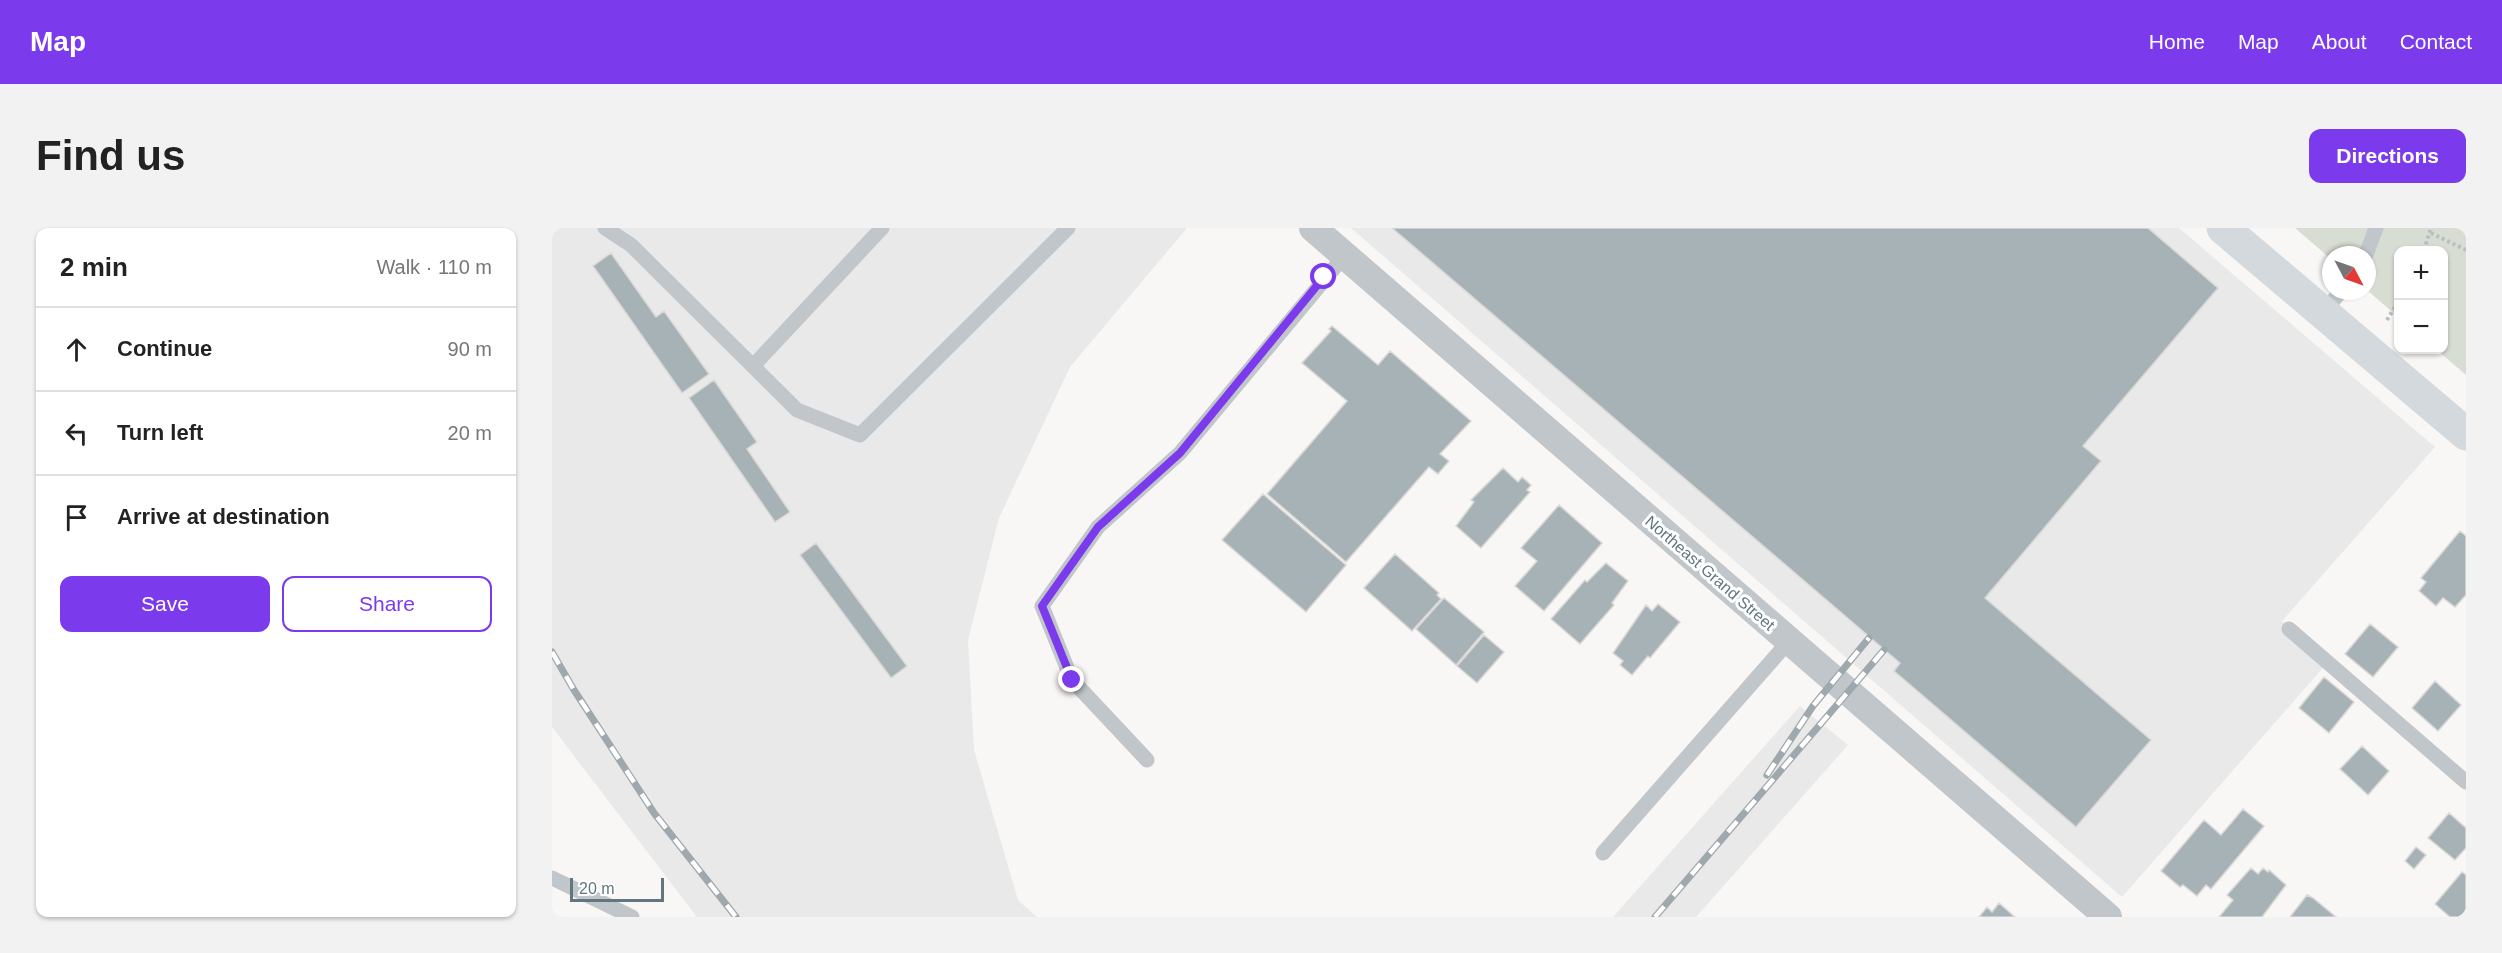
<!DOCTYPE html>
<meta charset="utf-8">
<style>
body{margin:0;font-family:Arial,sans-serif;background:#f2f2f2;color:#222}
.controls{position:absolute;right:18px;top:18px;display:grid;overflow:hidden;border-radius:12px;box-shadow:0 2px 4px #0004}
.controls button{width:54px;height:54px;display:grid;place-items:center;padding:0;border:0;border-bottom:2px solid #e0e0e0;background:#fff;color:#222;font:30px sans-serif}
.compass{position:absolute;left:1770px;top:18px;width:54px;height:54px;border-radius:50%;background:#fff;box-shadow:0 2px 4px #0004;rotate:131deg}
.scale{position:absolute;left:18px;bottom:15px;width:94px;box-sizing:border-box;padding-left:6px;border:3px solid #627680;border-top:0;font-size:16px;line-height:21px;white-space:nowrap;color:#627680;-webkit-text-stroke:4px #fff;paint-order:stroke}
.stop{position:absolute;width:18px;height:18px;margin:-14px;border:4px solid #7c3aed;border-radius:50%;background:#fff}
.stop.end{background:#7c3aed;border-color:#fff;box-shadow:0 2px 6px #0008}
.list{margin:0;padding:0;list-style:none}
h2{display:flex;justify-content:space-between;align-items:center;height:78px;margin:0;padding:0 24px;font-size:26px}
h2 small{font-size:20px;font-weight:400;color:#767676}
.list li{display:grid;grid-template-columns:39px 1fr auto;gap:18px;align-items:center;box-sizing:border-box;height:84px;padding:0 24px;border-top:2px solid #e0e0e0}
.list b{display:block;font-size:22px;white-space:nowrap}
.list em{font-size:20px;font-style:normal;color:#767676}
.actions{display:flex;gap:12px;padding:18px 24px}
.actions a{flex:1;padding:14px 0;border:2px solid #7c3aed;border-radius:12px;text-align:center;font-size:21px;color:#7c3aed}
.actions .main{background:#7c3aed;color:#fff}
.icon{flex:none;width:33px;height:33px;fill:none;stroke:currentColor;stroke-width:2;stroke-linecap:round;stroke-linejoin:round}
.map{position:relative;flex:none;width:1914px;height:689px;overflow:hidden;border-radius:12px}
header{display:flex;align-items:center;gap:36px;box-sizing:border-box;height:84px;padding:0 30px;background:#7c3aed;color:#fff}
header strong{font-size:28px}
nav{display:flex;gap:33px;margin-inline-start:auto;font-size:21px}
.intro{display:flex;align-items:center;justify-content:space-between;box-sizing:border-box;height:144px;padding:0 36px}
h1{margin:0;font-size:42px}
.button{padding:15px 27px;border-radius:12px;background:#7c3aed;color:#fff;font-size:21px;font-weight:700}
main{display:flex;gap:36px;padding:0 36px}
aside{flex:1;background:#fff;border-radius:12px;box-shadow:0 2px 4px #0004}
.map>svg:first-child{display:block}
.built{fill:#e8e9e8}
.green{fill:#d8ddd4}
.building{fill:#a7b2b6;stroke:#d9d9d7;stroke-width:1.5}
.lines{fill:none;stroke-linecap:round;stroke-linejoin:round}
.path{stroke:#babec0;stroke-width:4;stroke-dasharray:3 3;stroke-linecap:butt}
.lane{stroke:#c0c6c9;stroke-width:15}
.street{stroke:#c0c6c9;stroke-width:28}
.secondary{stroke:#d3d9dc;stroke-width:33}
.rail-casing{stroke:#9fa8ad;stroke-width:7}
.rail{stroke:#fff;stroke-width:4.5;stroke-dasharray:14;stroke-linecap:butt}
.route{stroke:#7c3aed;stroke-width:8}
.labels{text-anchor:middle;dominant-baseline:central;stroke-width:6;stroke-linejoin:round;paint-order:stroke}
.street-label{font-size:16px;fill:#627680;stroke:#fff}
</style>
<header>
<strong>Map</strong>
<nav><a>Home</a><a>Map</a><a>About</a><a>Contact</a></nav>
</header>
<div class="intro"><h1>Find us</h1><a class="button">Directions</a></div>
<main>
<aside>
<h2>2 min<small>Walk · 110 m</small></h2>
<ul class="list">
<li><svg class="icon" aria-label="ahead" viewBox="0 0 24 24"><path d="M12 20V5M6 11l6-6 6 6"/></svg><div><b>Continue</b></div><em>90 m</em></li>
<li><svg class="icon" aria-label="left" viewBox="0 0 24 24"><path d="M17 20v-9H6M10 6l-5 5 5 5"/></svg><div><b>Turn left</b></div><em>20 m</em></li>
<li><svg class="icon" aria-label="arrive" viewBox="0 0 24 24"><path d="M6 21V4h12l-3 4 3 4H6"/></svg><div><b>Arrive at destination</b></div></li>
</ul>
<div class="actions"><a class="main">Save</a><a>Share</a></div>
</aside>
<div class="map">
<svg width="1914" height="689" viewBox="0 0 1914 689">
<rect width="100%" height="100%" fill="#f8f7f5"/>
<path class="built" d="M 0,0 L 635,0 L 518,139 L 447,290 L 416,412 L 422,522 L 466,672 L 485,689 L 145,689 L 0,499 Z
M 799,0 L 1627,0 L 1883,219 L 1730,393 L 1776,434 L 1570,669 Z
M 1248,478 L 1296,517 L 1144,689 L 1061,689 Z"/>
<path class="green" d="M 1743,0 L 1914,0 L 1914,147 L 1885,122 L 1892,122 L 1892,22 L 1846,22 L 1846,89 L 1815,62 L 1815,27 L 1779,27 L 1779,31 Z"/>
<path class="building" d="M 840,0 L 1596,0 L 1666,60 L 1531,218 L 1549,233 L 1433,370 L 1599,512 L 1524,599 L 1342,443 L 1348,435 Z
M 59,25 L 104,89 L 112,83 L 157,146 L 130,165 L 41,38 Z
M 780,98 L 826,137 L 838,123 L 919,193 L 888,226 L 897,233 L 886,246 L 877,239 L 794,334 L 715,266 L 795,173 L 750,135 L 779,103 L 777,101 Z
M 162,152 L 205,214 L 195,221 L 238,284 L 223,294 L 137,170 Z
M 951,240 L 966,254 L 970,249 L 979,257 L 975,262 L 978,264 L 929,320 L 904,298 L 922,274 L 919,272 Z
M 711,266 L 794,337 L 754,384 L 670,312 Z
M 1007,277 L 1050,315 L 992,383 L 963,358 L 985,333 L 969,320 Z
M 1908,303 L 1914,308 L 1914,367 L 1903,379 L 1891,370 L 1884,378 L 1867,363 L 1874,354 L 1869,350 Z
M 264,315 L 355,438 L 339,450 L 248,327 Z
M 843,326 L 887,365 L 885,367 L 889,371 L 860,403 L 812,360 Z
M 1054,335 L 1076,353 L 1060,375 L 1062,377 L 1028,416 L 999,391 L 1033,352 L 1035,354 Z
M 892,370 L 932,404 L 904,437 L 864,401 Z
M 1106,376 L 1128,394 L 1098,430 L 1096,428 L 1080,447 L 1068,437 L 1071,433 L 1061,425 L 1094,377 L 1100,383 Z
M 1818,396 L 1846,419 L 1821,449 L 1793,426 Z
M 932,407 L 952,424 L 925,455 L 905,438 Z
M 1772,449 L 1802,474 L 1777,505 L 1747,480 Z
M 1883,453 L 1909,477 L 1886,503 L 1860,480 Z
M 1810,518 L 1837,543 L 1816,567 L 1788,541 Z
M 1691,581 L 1712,598 L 1659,661 L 1654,657 L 1645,668 L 1631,657 L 1628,659 L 1609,643 L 1652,592 L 1669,607 Z
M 1897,585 L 1914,600 L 1914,620 L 1903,632 L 1876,610 Z
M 1864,619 L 1874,627 L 1862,641 L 1853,633 Z
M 1699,640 L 1706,646 L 1711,640 L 1716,644 L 1717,642 L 1734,657 L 1710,689 L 1667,689 L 1681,672 L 1675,667 Z
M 1910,644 L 1914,647 L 1914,689 L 1898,689 L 1883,676 Z
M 1755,667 L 1761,670 L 1784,689 L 1738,689 Z
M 1447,675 L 1463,689 L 1427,689 L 1435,679 L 1440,684 Z"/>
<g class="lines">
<path class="path" d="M 1879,5 L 1914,22
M 1872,22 L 1879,0
M 1835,92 L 1846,74"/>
<path class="lane" d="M 53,0 L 79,17 L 245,182 L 308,207 L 516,0
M 1814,27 L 1824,0
M 1771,85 L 1789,63
M 201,138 L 330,0
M 1737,401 L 1914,554
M 595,532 L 520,452 L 490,378 L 546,299 L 628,225 L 793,27
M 1051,625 L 1237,413
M 0,650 L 80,689"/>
<path class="street" d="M 761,0 L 1556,689"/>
<path class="secondary" d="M 1671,0 L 1914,206"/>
<g class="rail-casing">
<path id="rail" d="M 0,424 L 22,462 L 102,585 L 184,689
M 1215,547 L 1261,478 L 1317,410
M 1103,689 L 1332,422"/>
</g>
<use href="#rail" class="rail"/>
</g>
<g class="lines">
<path class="route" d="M 520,452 L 490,378 L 546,299 L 628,225 L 772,49"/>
</g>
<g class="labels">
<g class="street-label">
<text transform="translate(1158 345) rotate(41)">Northeast Grand Street</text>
</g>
</g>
</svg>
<div class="controls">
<button>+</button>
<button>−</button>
</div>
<svg class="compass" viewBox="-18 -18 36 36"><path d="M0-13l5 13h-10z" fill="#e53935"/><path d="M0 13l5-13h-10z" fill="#767676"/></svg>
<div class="scale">20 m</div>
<div class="stop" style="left:772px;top:49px"></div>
<div class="stop end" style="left:520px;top:452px"></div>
</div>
</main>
